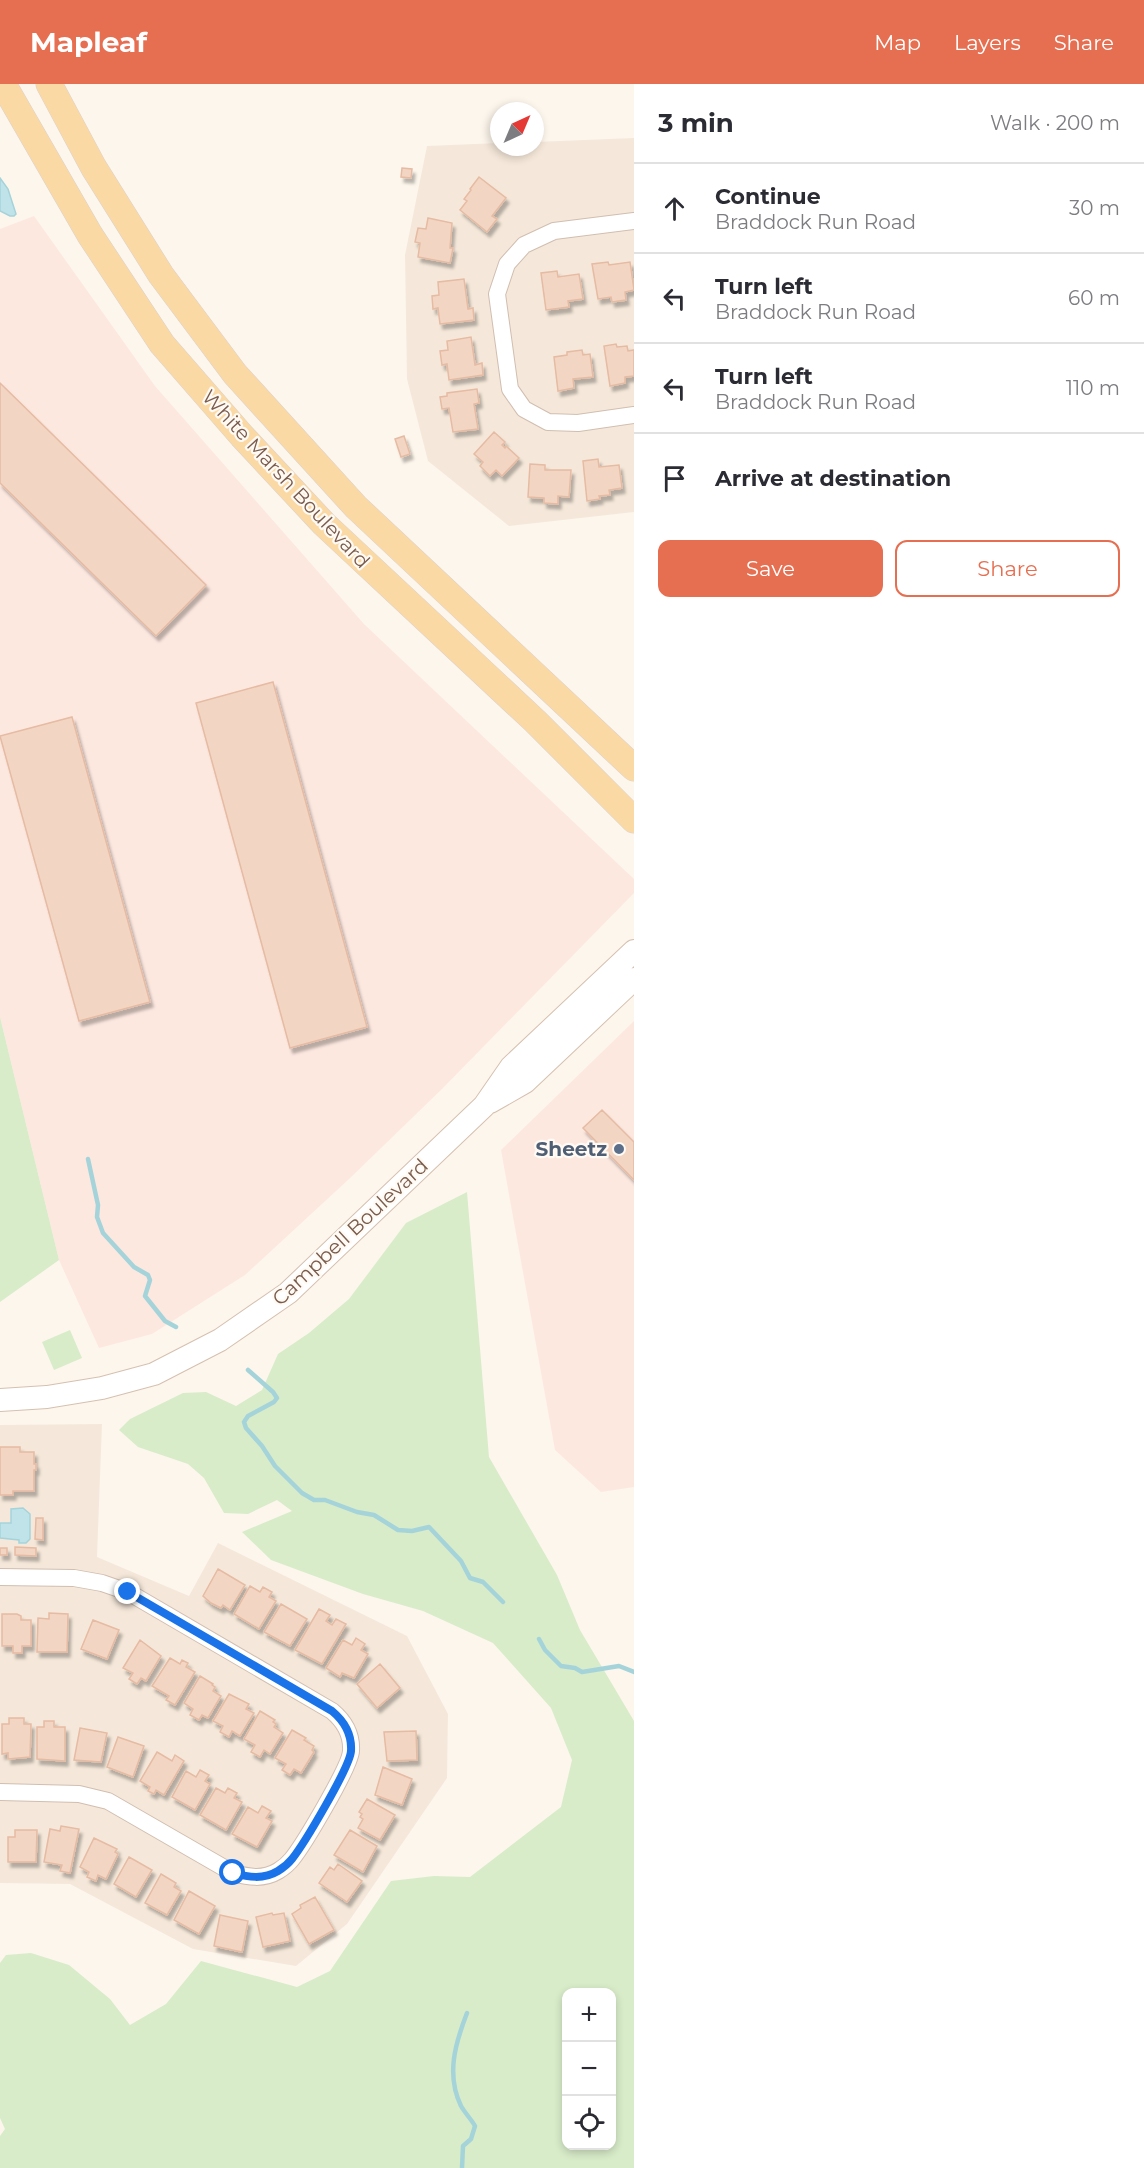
<!DOCTYPE html>
<meta charset="utf-8">
<style>
body{margin:0;font-family:Montserrat,sans-serif;background:#f7f7f7;color:#2b2b33}
.controls{position:absolute;right:18px;bottom:18px;display:grid;overflow:hidden;border-radius:12px;box-shadow:0 3px 9px #0003}
.controls button{width:54px;height:54px;display:grid;place-items:center;padding:0;border:0;border-bottom:2px solid #e1e1e2;background:#fff;color:#2b2b33;font:30px sans-serif}
.compass{position:absolute;left:490px;top:18px;width:54px;height:54px;border-radius:50%;background:#fff;box-shadow:0 3px 9px #0003;rotate:44deg}
.stop{position:absolute;width:18px;height:18px;margin:-14px;border:4px solid #1a73e8;border-radius:50%;background:#fff}
.stop.end{background:#1a73e8;border-color:#fff;box-shadow:0 2px 6px #0008}
.list{margin:0;padding:0;list-style:none}
h2{display:flex;justify-content:space-between;align-items:center;height:78px;margin:0;padding:0 24px;font-size:26px}
h2 small{font-size:20px;font-weight:400;color:#7c7c81}
.list li{display:grid;grid-template-columns:39px 1fr auto;gap:18px;align-items:center;box-sizing:border-box;height:90px;padding:0 24px;border-top:2px solid #e1e1e2}
.list b{display:block;font-size:22px;white-space:nowrap}
.list p{margin:0;font-size:20px;white-space:nowrap;color:#7c7c81}
.list em{font-size:20px;font-style:normal;color:#7c7c81}
.actions{display:flex;gap:12px;padding:18px 24px}
.actions a{flex:1;padding:14px 0;border:2px solid #e76f51;border-radius:12px;text-align:center;font-size:21px;color:#e76f51}
.actions .main{background:#e76f51;color:#fff}
.icon{flex:none;width:33px;height:33px;fill:none;stroke:currentColor;stroke-width:2;stroke-linecap:round;stroke-linejoin:round}
.map{position:relative;flex:none;width:634px;height:2084px;overflow:hidden}
header{display:flex;align-items:center;gap:36px;box-sizing:border-box;height:84px;padding:0 30px;background:#e76f51;color:#fff}
header strong{font-size:28px}
nav{display:flex;gap:33px;margin-inline-start:auto;font-size:21px}
main{display:flex}
aside{flex:1;background:#fff}
.map>svg:first-child{display:block}
.residential{fill:#f5e8da}
.commercial{fill:#fde8e0}
.green{fill:#d8ecc9;fill-rule:evenodd}
.water{fill:#bfe3e8;stroke:#a5d3da;stroke-width:1.5}
.lines{fill:none;stroke-linecap:round;stroke-linejoin:round}
.stream{stroke:#a5d3da;stroke-width:4.5}
.building{fill:#f3d5c3;stroke:#e6bba3;stroke-width:1.5;filter:url(#shadow)}
.street-casing{stroke:#d1beb0;stroke-width:18}
.secondary-casing{stroke:#d6c0b0;stroke-width:24}
.primary-casing{stroke:#dad1cd;stroke-width:27}
.street{stroke:#fff;stroke-width:16}
.secondary{stroke:#fff;stroke-width:22}
.primary{stroke:#fbd9a5;stroke-width:26}
.route{stroke:#1a73e8;stroke-width:8}
.service-dot{fill:#5c6f8a;stroke:#fffaf3;stroke-width:2}
.labels{text-anchor:middle;dominant-baseline:central;stroke-width:4.5;stroke-linejoin:round;paint-order:stroke}
.street-label{font-size:20px;fill:#7a5c4d;stroke:#fffaf3}
.service-label{font-size:20px;font-weight:bold;fill:#4e5e75;stroke:#fffaf3;text-anchor:end}
</style>
<header>
<strong>Mapleaf</strong>
<nav><a>Map</a><a>Layers</a><a>Share</a></nav>
</header>
<main>
<div class="map">
<svg width="634" height="2084" viewBox="0 0 634 2084">
<defs>
<filter id="shadow"><feDropShadow dx="3" dy="5" stdDeviation="1.5" flood-color="#0004"/></filter>
</defs>
<rect width="100%" height="100%" fill="#fdf6ec"/>
<path class="residential" d="M 634,54 L 634,428 L 509,442 L 428,377 L 407,295 L 405,171 L 427,62 L 499,59 L 499,63 L 535,63 L 535,58 Z
M 102,1340 L 97,1473 L 189,1512 L 218,1459 L 407,1552 L 448,1630 L 447,1694 L 347,1840 L 296,1882 L 193,1865 L 70,1800 L 0,1799 L 0,1341 Z"/>
<path class="commercial" d="M 34,132 L 155,302 L 364,540 L 634,795 L 634,809 L 442,1005 L 348,1096 L 245,1191 L 152,1250 L 99,1264 L 59,1176 L 0,933 L 0,145 Z
M 634,937 L 634,1403 L 601,1408 L 555,1366 L 501,1066 Z"/>
<path class="green" d="M 0,933 L 59,1176 L 0,1218 Z
M 467,1108 L 489,1373 L 557,1491 L 580,1546 L 634,1637 L 634,2084 L 0,2084 L 0,2052 L 5,2045 L 0,2034 L 0,1879 L 6,1871 L 31,1869 L 69,1881 L 110,1915 L 130,1941 L 166,1920 L 201,1877 L 297,1903 L 330,1887 L 391,1797 L 434,1792 L 470,1793 L 561,1723 L 572,1676 L 551,1624 L 493,1559 L 423,1527 L 363,1510 L 271,1476 L 242,1448 L 292,1427 L 277,1416 L 248,1430 L 224,1429 L 204,1394 L 188,1380 L 138,1363 L 119,1346 L 130,1335 L 183,1309 L 206,1308 L 236,1322 L 262,1306 L 278,1270 L 309,1249 L 349,1215 L 406,1139 ZM 612,1908 L 612,2062 L 566,2062 L 566,1908 Z
M 70,1246 L 82,1274 L 54,1286 L 42,1258 Z"/>
<path class="water" d="M 0,94 L 8,105 L 16,130 L 14,132 L 10,132 L 0,127 Z
M 23,1424 L 30,1430 L 30,1455 L 26,1459 L 19,1459 L 19,1456 L 0,1454 L 0,1439 L 11,1439 L 11,1425 Z"/>
<g class="lines">
<path class="stream" d="M 88,1075 L 98,1121 L 97,1133 L 103,1149 L 134,1183 L 148,1191 L 150,1196 L 145,1212 L 165,1237 L 176,1243
M 248,1286 L 273,1308 L 277,1314 L 274,1318 L 248,1332 L 244,1338 L 246,1344 L 262,1362 L 275,1382 L 302,1409 L 314,1416 L 325,1416 L 357,1428 L 374,1431 L 398,1446 L 412,1447 L 429,1443 L 461,1477 L 470,1494 L 483,1498 L 503,1518
M 539,1555 L 545,1566 L 561,1582 L 575,1584 L 582,1588 L 619,1582 L 634,1588
M 462,2084 L 463,2062 L 471,2055 L 475,2042 C 471,2035 465,2029 461,2022 C 446,1991 455,1960 467,1929"/>
</g>
<path class="building" d="M 402,84 L 412,85 L 411,94 L 401,93 Z
M 479,93 L 506,114 L 492,132 L 497,135 L 487,148 L 460,126 L 467,117 L 464,115 L 471,106 L 470,105 Z
M 428,134 L 452,139 L 450,164 L 453,164 L 450,179 L 418,173 L 420,159 L 415,158 L 418,144 L 426,145 Z
M 608,178 L 609,181 L 630,178 L 634,206 L 625,208 L 626,216 L 612,218 L 611,213 L 598,215 L 592,180 Z
M 557,187 L 558,193 L 579,190 L 583,215 L 568,217 L 569,223 L 546,226 L 541,189 Z
M 464,195 L 468,225 L 473,224 L 474,236 L 440,240 L 438,224 L 433,225 L 432,212 L 439,211 L 438,198 Z
M 471,253 L 475,281 L 482,279 L 483,291 L 449,296 L 447,280 L 442,281 L 440,267 L 448,266 L 447,257 Z
M 616,260 L 617,263 L 627,262 L 628,267 L 634,266 L 634,292 L 625,293 L 625,299 L 610,302 L 604,262 Z
M 582,266 L 583,271 L 590,270 L 593,293 L 573,295 L 574,304 L 558,307 L 554,273 L 567,271 L 567,268 Z
M 0,299 L 206,501 L 156,552 L 0,399 Z
M 477,305 L 479,319 L 474,320 L 478,345 L 453,348 L 449,324 L 442,325 L 440,313 L 447,312 L 447,309 Z
M 494,348 L 505,358 L 502,361 L 505,364 L 506,362 L 519,374 L 502,392 L 496,386 L 490,392 L 480,382 L 483,378 L 474,370 Z
M 404,352 L 410,370 L 401,373 L 395,355 Z
M 598,375 L 599,383 L 619,381 L 622,404 L 609,406 L 610,411 L 599,412 L 600,415 L 587,417 L 583,377 Z
M 530,380 L 545,381 L 545,386 L 571,386 L 569,413 L 558,412 L 558,420 L 544,419 L 544,414 L 528,413 Z
M 273,598 L 367,943 L 290,964 L 196,619 Z
M 72,633 L 150,918 L 79,937 L 0,652 Z
M 602,1026 L 634,1058 L 634,1096 L 583,1044 Z
M 0,1363 L 20,1363 L 20,1368 L 34,1368 L 34,1380 L 36,1380 L 36,1386 L 34,1386 L 34,1407 L 13,1407 L 13,1411 L 0,1411 Z
M 36,1434 L 43,1434 L 43,1456 L 35,1455 Z
M 15,1463 L 36,1464 L 36,1472 L 15,1471 Z
M 0,1464 L 7,1464 L 7,1471 L 0,1471 Z
M 218,1485 L 245,1501 L 230,1526 L 223,1521 L 221,1524 L 211,1519 L 203,1512 Z
M 250,1502 L 260,1508 L 263,1503 L 272,1508 L 269,1513 L 276,1517 L 259,1545 L 234,1530 Z
M 281,1520 L 307,1535 L 290,1562 L 264,1548 Z
M 319,1525 L 330,1531 L 326,1537 L 332,1541 L 336,1535 L 346,1540 L 322,1580 L 295,1566 Z
M 49,1529 L 68,1530 L 67,1568 L 37,1568 L 38,1534 L 49,1535 Z
M 2,1530 L 17,1530 L 21,1532 L 21,1536 L 31,1536 L 31,1562 L 22,1562 L 22,1569 L 13,1569 L 13,1562 L 2,1562 Z
M 93,1536 L 119,1546 L 107,1575 L 81,1565 Z
M 356,1554 L 365,1560 L 361,1566 L 368,1570 L 354,1594 L 342,1589 L 340,1593 L 326,1584 L 343,1556 L 352,1561 Z
M 140,1556 L 161,1572 L 146,1597 L 141,1594 L 137,1600 L 129,1595 L 133,1589 L 123,1584 Z
M 170,1574 L 180,1580 L 182,1576 L 188,1579 L 186,1583 L 195,1588 L 175,1621 L 166,1616 L 169,1612 L 152,1602 Z
M 380,1580 L 400,1604 L 377,1624 L 357,1600 Z
M 200,1592 L 213,1600 L 212,1601 L 215,1603 L 213,1607 L 221,1612 L 208,1634 L 202,1631 L 199,1636 L 190,1631 L 193,1625 L 184,1619 Z
M 229,1610 L 249,1620 L 246,1625 L 254,1629 L 240,1652 L 232,1647 L 229,1653 L 220,1648 L 223,1642 L 213,1637 Z
M 260,1627 L 275,1636 L 273,1638 L 276,1640 L 274,1643 L 283,1649 L 270,1670 L 264,1666 L 260,1673 L 251,1668 L 255,1661 L 244,1655 Z
M 9,1634 L 24,1634 L 24,1640 L 31,1640 L 30,1673 L 8,1675 L 8,1669 L 2,1670 L 2,1640 L 9,1640 Z
M 44,1637 L 54,1637 L 54,1643 L 65,1643 L 65,1677 L 37,1675 L 37,1643 L 44,1643 Z
M 80,1644 L 107,1649 L 101,1678 L 74,1676 Z
M 292,1646 L 306,1654 L 304,1656 L 314,1662 L 312,1666 L 314,1668 L 301,1689 L 294,1685 L 290,1691 L 282,1686 L 286,1680 L 275,1674 Z
M 416,1647 L 417,1676 L 387,1677 L 384,1648 Z
M 118,1653 L 144,1662 L 133,1693 L 107,1683 Z
M 157,1668 L 172,1677 L 175,1671 L 184,1677 L 164,1711 L 156,1706 L 154,1710 L 148,1707 L 150,1703 L 140,1697 Z
M 383,1683 L 412,1695 L 402,1721 L 375,1711 Z
M 200,1686 L 209,1691 L 205,1697 L 210,1700 L 195,1726 L 172,1713 L 186,1687 L 196,1693 Z
M 216,1704 L 225,1709 L 228,1704 L 237,1709 L 234,1714 L 242,1718 L 226,1746 L 200,1731 Z
M 367,1715 L 395,1731 L 380,1756 L 358,1744 L 363,1735 L 360,1733 L 362,1730 L 359,1728 Z
M 262,1722 L 271,1727 L 266,1734 L 272,1737 L 257,1763 L 232,1750 L 248,1723 L 258,1729 Z
M 61,1742 L 79,1745 L 70,1789 L 60,1787 L 62,1781 L 44,1778 L 50,1745 L 60,1747 Z
M 15,1746 L 37,1746 L 36,1778 L 8,1778 L 8,1753 L 15,1753 Z
M 350,1746 L 377,1762 L 363,1788 L 334,1771 Z
M 94,1754 L 117,1765 L 115,1768 L 118,1770 L 106,1795 L 98,1791 L 96,1797 L 87,1793 L 89,1788 L 80,1783 Z
M 129,1773 L 152,1786 L 136,1813 L 114,1800 Z
M 338,1780 L 362,1797 L 347,1818 L 319,1799 L 330,1783 L 334,1786 Z
M 161,1790 L 176,1799 L 174,1803 L 181,1807 L 167,1831 L 145,1819 Z
M 189,1807 L 215,1822 L 199,1850 L 174,1836 Z
M 315,1813 L 334,1846 L 309,1860 L 292,1830 L 301,1824 L 300,1821 Z
M 272,1829 L 273,1831 L 284,1829 L 290,1857 L 263,1863 L 256,1833 Z
M 220,1831 L 248,1837 L 242,1868 L 214,1862 Z"/>
<g class="lines">
<g class="street-casing">
<path id="street" d="M 634,137 L 554,147 L 524,161 L 507,180 L 497,210 L 510,305 L 524,325 L 548,338 L 578,339 L 634,331
M 0,1493 L 74,1494 L 102,1499 L 128,1508 L 332,1627 C 344,1637 352,1650 351,1667 C 350,1683 304,1760 292,1775 C 288,1780 283,1784 278,1787 C 263,1796 248,1793 233,1789 L 108,1717 L 79,1710 L 0,1708"/>
</g>
<g class="secondary-casing">
<path id="secondary" d="M 490,1018 L 525,998 L 634,895
M 0,1316 L 47,1313 L 102,1304 L 154,1290 L 220,1256 L 288,1209 L 484,1022 L 511,983 L 634,867"/>
</g>
<g class="primary-casing">
<path id="primary" d="M 3,0 L 90,151 L 162,260 L 242,352 L 324,440 L 535,637 L 634,736
M 49,0 L 94,84 L 161,191 L 235,290 L 356,423 L 634,684"/>
</g>
<use href="#street" class="street"/>
<use href="#secondary" class="secondary"/>
<use href="#primary" class="primary"/>
</g>
<g class="lines">
<path class="route" d="M 128,1508 L 332,1627 C 344,1637 352,1650 351,1667 C 350,1683 304,1760 292,1775 C 288,1780 283,1784 278,1787 C 263,1796 248,1793 233,1789"/>
</g>
<circle class="service-dot" cx="619" cy="1065" r="6"/>
<g class="labels">
<g class="street-label">
<text transform="translate(286 395) rotate(47)">White Marsh Boulevard</text>
<text transform="translate(350 1148) rotate(-43)">Campbell Boulevard</text>
</g>
<g class="service-label">
<text x="607" y="1065">Sheetz</text>
</g>
</g>
</svg>
<div class="controls">
<button>+</button>
<button>−</button>
<button><svg class="icon" aria-label="locate" viewBox="0 0 24 24"><circle cx="12" cy="12" r="6"/><path d="M12 2v4M12 18v4M2 12h4M18 12h4"/></svg></button>
</div>
<svg class="compass" viewBox="-18 -18 36 36"><path d="M0-13l5 13h-10z" fill="#e53935"/><path d="M0 13l5-13h-10z" fill="#7c7c81"/></svg>
<div class="stop" style="left:233px;top:1789px"></div>
<div class="stop end" style="left:128px;top:1508px"></div>
</div>
<aside>
<h2>3 min<small>Walk · 200 m</small></h2>
<ul class="list">
<li><svg class="icon" aria-label="ahead" viewBox="0 0 24 24"><path d="M12 20V5M6 11l6-6 6 6"/></svg><div><b>Continue</b><p>Braddock Run Road</p></div><em>30 m</em></li>
<li><svg class="icon" aria-label="left" viewBox="0 0 24 24"><path d="M17 20v-9H6M10 6l-5 5 5 5"/></svg><div><b>Turn left</b><p>Braddock Run Road</p></div><em>60 m</em></li>
<li><svg class="icon" aria-label="left" viewBox="0 0 24 24"><path d="M17 20v-9H6M10 6l-5 5 5 5"/></svg><div><b>Turn left</b><p>Braddock Run Road</p></div><em>110 m</em></li>
<li><svg class="icon" aria-label="arrive" viewBox="0 0 24 24"><path d="M6 21V4h12l-3 4 3 4H6"/></svg><div><b>Arrive at destination</b></div></li>
</ul>
<div class="actions"><a class="main">Save</a><a>Share</a></div>
</aside>
</main>
